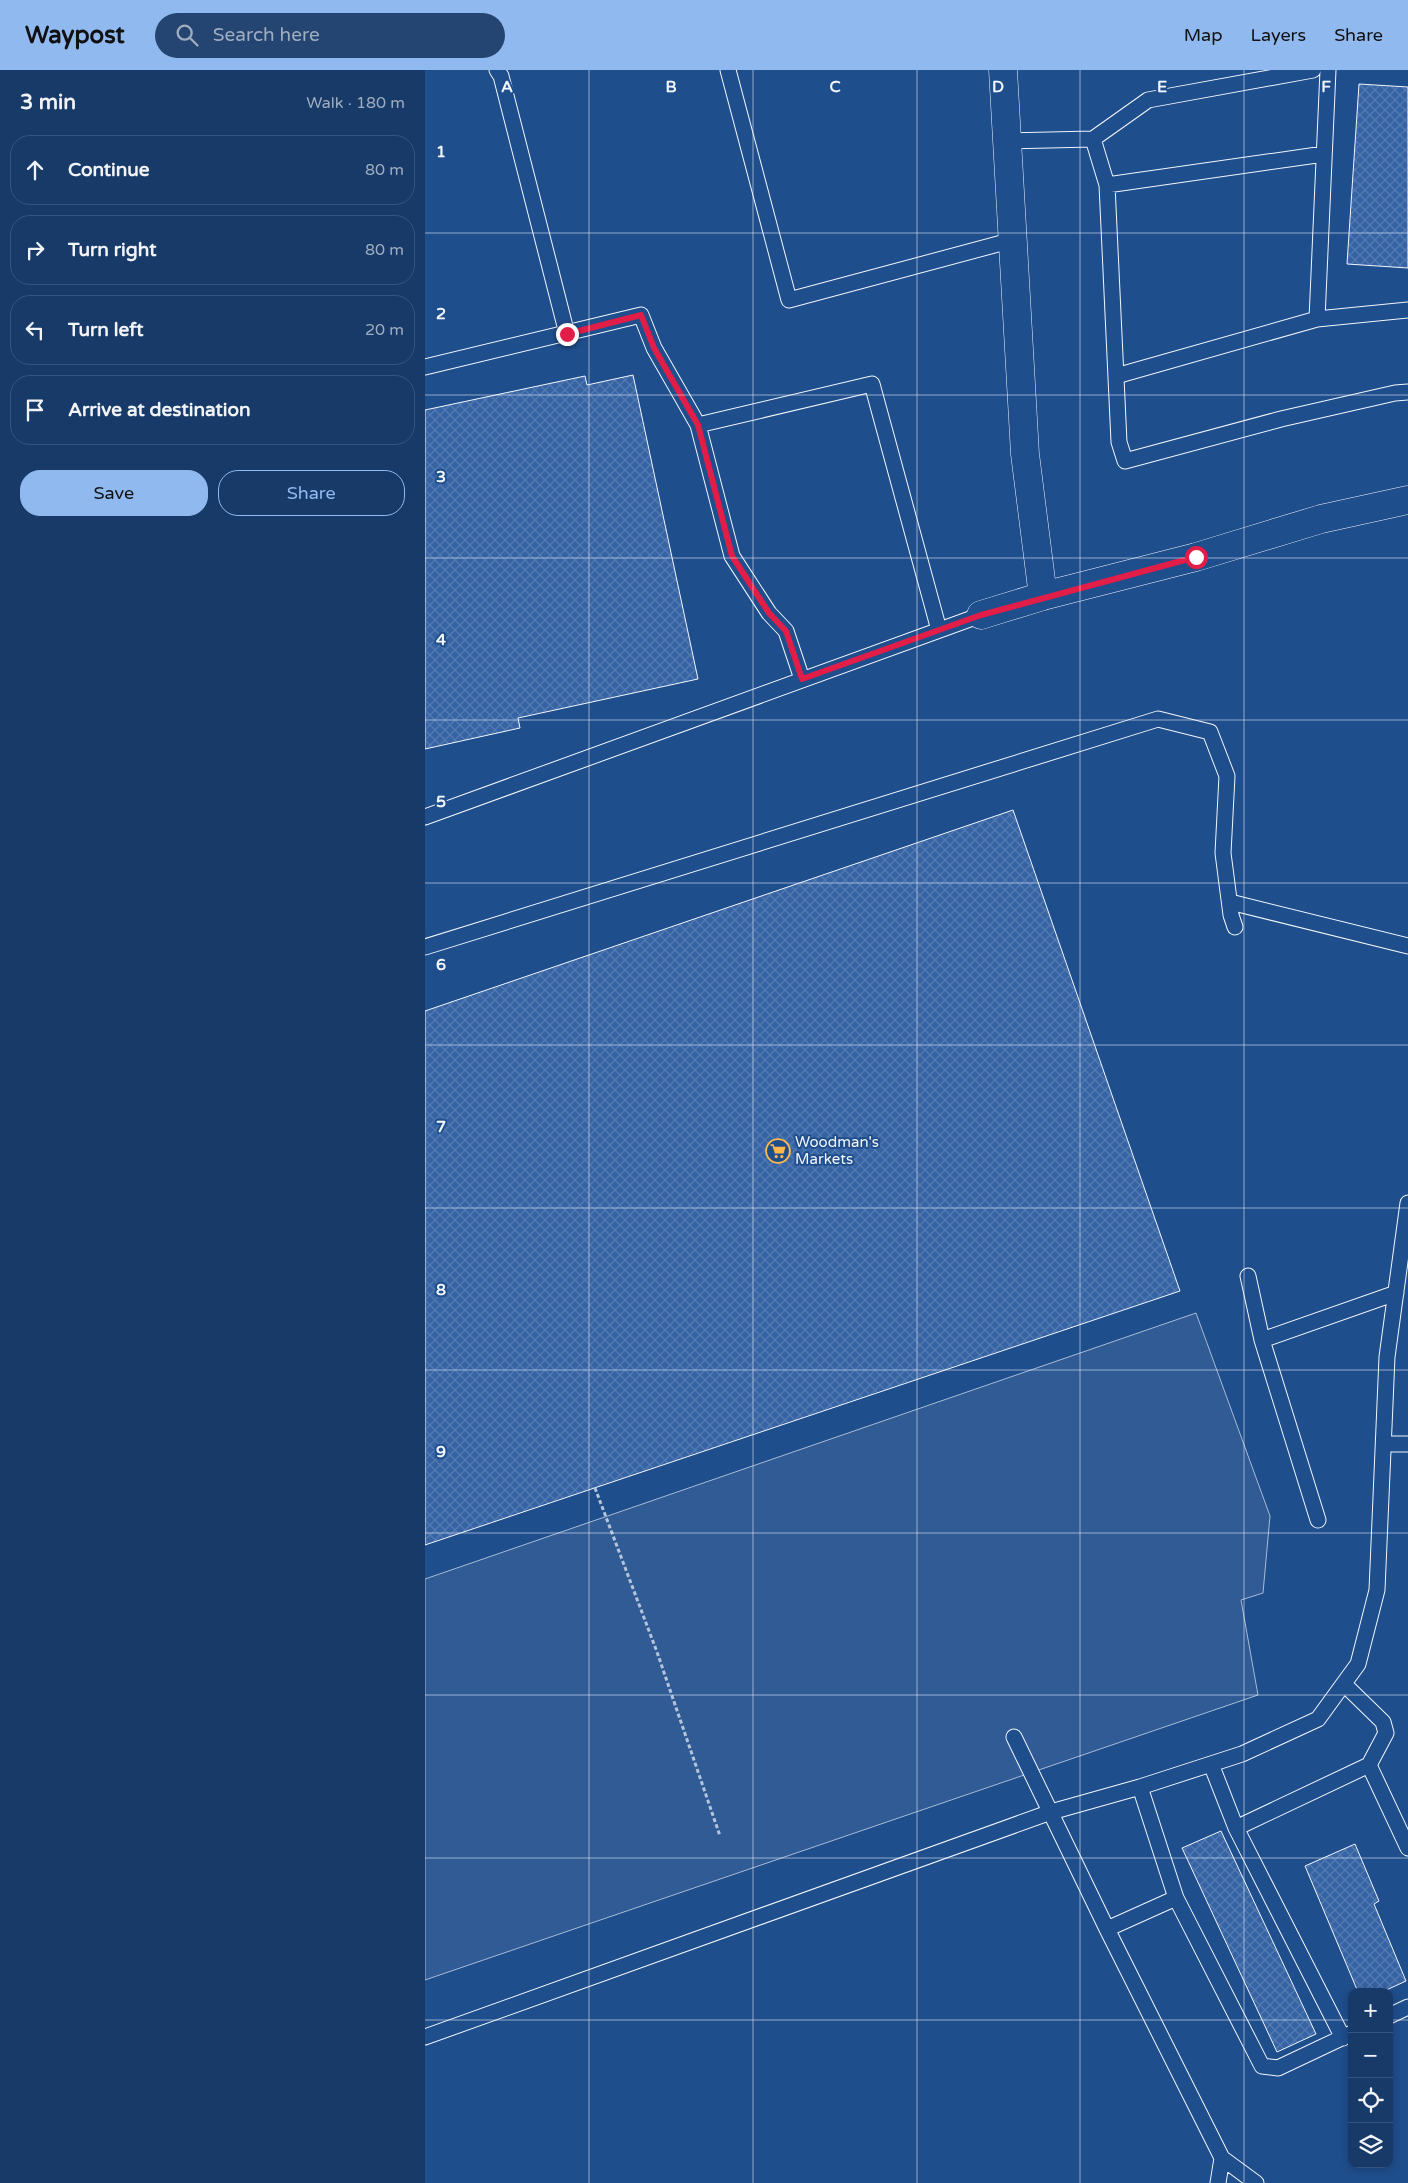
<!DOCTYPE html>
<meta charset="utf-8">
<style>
body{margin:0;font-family:"Varela Round",sans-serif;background:#244571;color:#f1f3f6}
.controls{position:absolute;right:15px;bottom:15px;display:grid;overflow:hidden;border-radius:10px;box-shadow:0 2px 8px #0003}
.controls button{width:45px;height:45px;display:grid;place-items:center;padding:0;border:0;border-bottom:1px solid #36547d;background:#173a69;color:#f1f3f6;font:25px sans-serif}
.stop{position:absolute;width:15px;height:15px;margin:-11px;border:4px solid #e11d48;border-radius:50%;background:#fff}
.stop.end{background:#e11d48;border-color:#fff;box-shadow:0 1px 5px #0008}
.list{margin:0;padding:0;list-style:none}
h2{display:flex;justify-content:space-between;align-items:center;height:65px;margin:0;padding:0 20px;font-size:21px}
h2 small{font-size:16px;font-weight:400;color:#9eadc0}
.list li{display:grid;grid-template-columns:32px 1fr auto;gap:15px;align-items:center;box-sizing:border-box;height:70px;margin:0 10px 10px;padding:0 10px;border:1px solid #36547d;border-radius:20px}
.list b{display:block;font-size:19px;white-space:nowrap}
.list em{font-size:16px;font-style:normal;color:#9eadc0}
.actions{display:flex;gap:10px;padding:15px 20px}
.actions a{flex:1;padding:11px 0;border:1px solid #90b9f0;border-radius:20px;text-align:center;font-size:18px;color:#90b9f0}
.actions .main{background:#90b9f0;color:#111}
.icon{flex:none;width:28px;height:28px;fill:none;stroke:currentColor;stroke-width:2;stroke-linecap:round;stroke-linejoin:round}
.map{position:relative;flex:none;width:983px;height:2113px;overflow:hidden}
header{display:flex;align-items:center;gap:30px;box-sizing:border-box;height:70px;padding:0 25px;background:#90b9f0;color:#111}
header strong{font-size:24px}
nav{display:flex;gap:28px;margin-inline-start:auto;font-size:18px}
.search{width:350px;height:45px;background:#244571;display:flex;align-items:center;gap:12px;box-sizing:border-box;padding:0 18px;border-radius:28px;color:#9eadc0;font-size:19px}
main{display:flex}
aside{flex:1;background:#173a69}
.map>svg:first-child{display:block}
.parking{fill:#305b95;stroke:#a8bbd7}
.building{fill:url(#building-cross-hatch);stroke:#f2f6ff}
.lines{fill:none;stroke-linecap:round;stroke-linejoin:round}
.service-casing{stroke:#f2f6ff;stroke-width:17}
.minor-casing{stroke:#f2f6ff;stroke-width:29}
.path{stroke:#b3c4dc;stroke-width:3;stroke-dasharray:4 2.5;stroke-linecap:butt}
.service{stroke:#1f4e8c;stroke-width:15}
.minor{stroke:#1f4e8c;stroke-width:28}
.route{stroke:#e11d48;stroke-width:6}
.grid{fill:none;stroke:#f2f6ff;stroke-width:1;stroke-opacity:0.55}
.labels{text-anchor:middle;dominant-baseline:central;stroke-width:4;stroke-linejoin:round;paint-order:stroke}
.poi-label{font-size:15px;fill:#f2f6ff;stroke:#1f4e8c;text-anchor:start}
.grid-label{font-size:16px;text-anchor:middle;font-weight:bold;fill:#f2f6ff;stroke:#1f4e8c;stroke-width:4;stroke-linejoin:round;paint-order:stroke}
</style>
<header>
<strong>Waypost</strong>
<div class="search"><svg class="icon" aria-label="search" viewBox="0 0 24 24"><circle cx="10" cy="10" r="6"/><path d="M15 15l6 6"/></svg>Search here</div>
<nav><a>Map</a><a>Layers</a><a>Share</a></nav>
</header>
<main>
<aside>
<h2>3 min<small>Walk · 180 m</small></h2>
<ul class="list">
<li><svg class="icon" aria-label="ahead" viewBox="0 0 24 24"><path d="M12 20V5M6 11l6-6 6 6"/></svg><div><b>Continue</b></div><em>80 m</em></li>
<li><svg class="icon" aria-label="right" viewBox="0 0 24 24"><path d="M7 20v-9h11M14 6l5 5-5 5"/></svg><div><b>Turn right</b></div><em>80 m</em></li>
<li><svg class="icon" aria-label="left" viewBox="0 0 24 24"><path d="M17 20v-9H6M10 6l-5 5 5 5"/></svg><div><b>Turn left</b></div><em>20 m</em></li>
<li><svg class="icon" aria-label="arrive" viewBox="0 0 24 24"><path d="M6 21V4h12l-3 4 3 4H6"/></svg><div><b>Arrive at destination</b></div></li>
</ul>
<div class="actions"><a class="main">Save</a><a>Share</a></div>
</aside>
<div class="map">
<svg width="983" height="2113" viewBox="0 0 983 2113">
<defs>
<pattern id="building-cross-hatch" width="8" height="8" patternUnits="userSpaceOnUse" patternTransform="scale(1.25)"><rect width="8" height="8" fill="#3563a3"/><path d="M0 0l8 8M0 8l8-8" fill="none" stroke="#537ab1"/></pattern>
</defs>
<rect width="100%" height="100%" fill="#1f4e8c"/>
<path class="parking" d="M 771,1243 L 845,1446 L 838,1523 L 816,1530 L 833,1625 L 0,1910 L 0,1509 Z"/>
<path class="building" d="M 934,14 L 983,17 L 983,198 L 922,194 Z
M 208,305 L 273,609 L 93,648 L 95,658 L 0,679 L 0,340 L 160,306 L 162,315 Z
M 588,740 L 755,1221 L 0,1475 L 0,941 Z
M 796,1761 L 891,1964 L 852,1982 L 757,1778 Z
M 930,1774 L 954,1831 L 949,1834 L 981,1911 L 957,1922 L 933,1922 L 880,1796 Z"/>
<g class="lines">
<g class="service-casing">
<path id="service" d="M 72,0 L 76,6 L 142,264
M 303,0 L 364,230 L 588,170
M 903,0 L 892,249 L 983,240
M 668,69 L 723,30 L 888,0
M 582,71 L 668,69 L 682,115 L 694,372 L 700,391 L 856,349 L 970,323 L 983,322
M 682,115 L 899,84
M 0,297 L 216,245 L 229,278 L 273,355
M 691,306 L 892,249
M 377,609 L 361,561 L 344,543 L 307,486 L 273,355 L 447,314 L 514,560
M 0,747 L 556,545
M 805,832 L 983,876
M 0,877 L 733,649 L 785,662 L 802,706 L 798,783 L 806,845 L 810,857
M 823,1206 L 837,1270 L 893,1450
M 837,1270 L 971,1223
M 959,1374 L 983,1374
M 919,1614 L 958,1652 L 961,1663 L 944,1695
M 589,1667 L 682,1859 L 797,2088 L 831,2113
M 786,1694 L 811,1758 L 944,1695 L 983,1778
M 715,1717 L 751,1828 L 837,1996 L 853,1998 L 927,1963
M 811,1758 L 918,1968
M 682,1859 L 751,1828
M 964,1946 L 983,1937
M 0,1967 L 626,1742 L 715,1717 L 817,1684 L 893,1649 L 933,1594 L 952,1520 L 962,1287 L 983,1133
M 793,2113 L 797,2088"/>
</g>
<g class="minor-casing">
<path id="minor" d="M 578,0 L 600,384 L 618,526
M 556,545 L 618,526 L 771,487 L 896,449 L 983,430"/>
</g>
<path class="path" d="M 170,1418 L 232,1582 L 295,1766"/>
<use href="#service" class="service"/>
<use href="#minor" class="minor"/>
</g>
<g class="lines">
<path class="route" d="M 142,264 L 216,245 L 229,278 L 273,355 L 307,486 L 344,543 L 361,561 L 377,609 L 556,545 L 771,487"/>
</g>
<path class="grid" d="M 164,0 L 164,2113M 328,0 L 328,2113M 492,0 L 492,2113M 655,0 L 655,2113M 819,0 L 819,2113M 0,163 L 983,163M 0,325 L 983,325M 0,488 L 983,488M 0,650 L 983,650M 0,813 L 983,813M 0,975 L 983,975M 0,1138 L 983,1138M 0,1300 L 983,1300M 0,1463 L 983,1463M 0,1625 L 983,1625M 0,1788 L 983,1788M 0,1950 L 927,1950M 964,1950 L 983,1950"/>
<defs>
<g id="supermarket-ring" transform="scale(1.25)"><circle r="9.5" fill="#1f4e8c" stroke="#ffb74d" stroke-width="1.5"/><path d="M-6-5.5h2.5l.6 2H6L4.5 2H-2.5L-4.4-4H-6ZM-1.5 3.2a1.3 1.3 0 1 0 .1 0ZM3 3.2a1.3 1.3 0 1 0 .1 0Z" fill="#ffb74d"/></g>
</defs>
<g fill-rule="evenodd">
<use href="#supermarket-ring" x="353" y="1081"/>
</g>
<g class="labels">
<g class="poi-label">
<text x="370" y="1072">Woodman's<tspan x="370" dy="17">Markets</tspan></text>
</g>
</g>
<g class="grid-label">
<text x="82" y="22">A</text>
<text x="246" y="22">B</text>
<text x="410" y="22">C</text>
<text x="573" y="22">D</text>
<text x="737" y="22">E</text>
<text x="901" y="22">F</text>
<text x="16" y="87">1</text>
<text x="16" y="249">2</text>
<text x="16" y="412">3</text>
<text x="16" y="575">4</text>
<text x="16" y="737">5</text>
<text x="16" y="900">6</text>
<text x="16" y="1062">7</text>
<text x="16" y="1225">8</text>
<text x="16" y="1387">9</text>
</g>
</svg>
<div class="controls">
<button>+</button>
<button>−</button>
<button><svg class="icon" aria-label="locate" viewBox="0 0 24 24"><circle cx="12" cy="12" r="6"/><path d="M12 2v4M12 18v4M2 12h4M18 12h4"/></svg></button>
<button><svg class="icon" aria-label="layers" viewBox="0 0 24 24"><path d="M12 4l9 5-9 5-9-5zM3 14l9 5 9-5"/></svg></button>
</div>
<div class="stop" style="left:771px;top:487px"></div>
<div class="stop end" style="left:142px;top:264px"></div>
</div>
</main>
